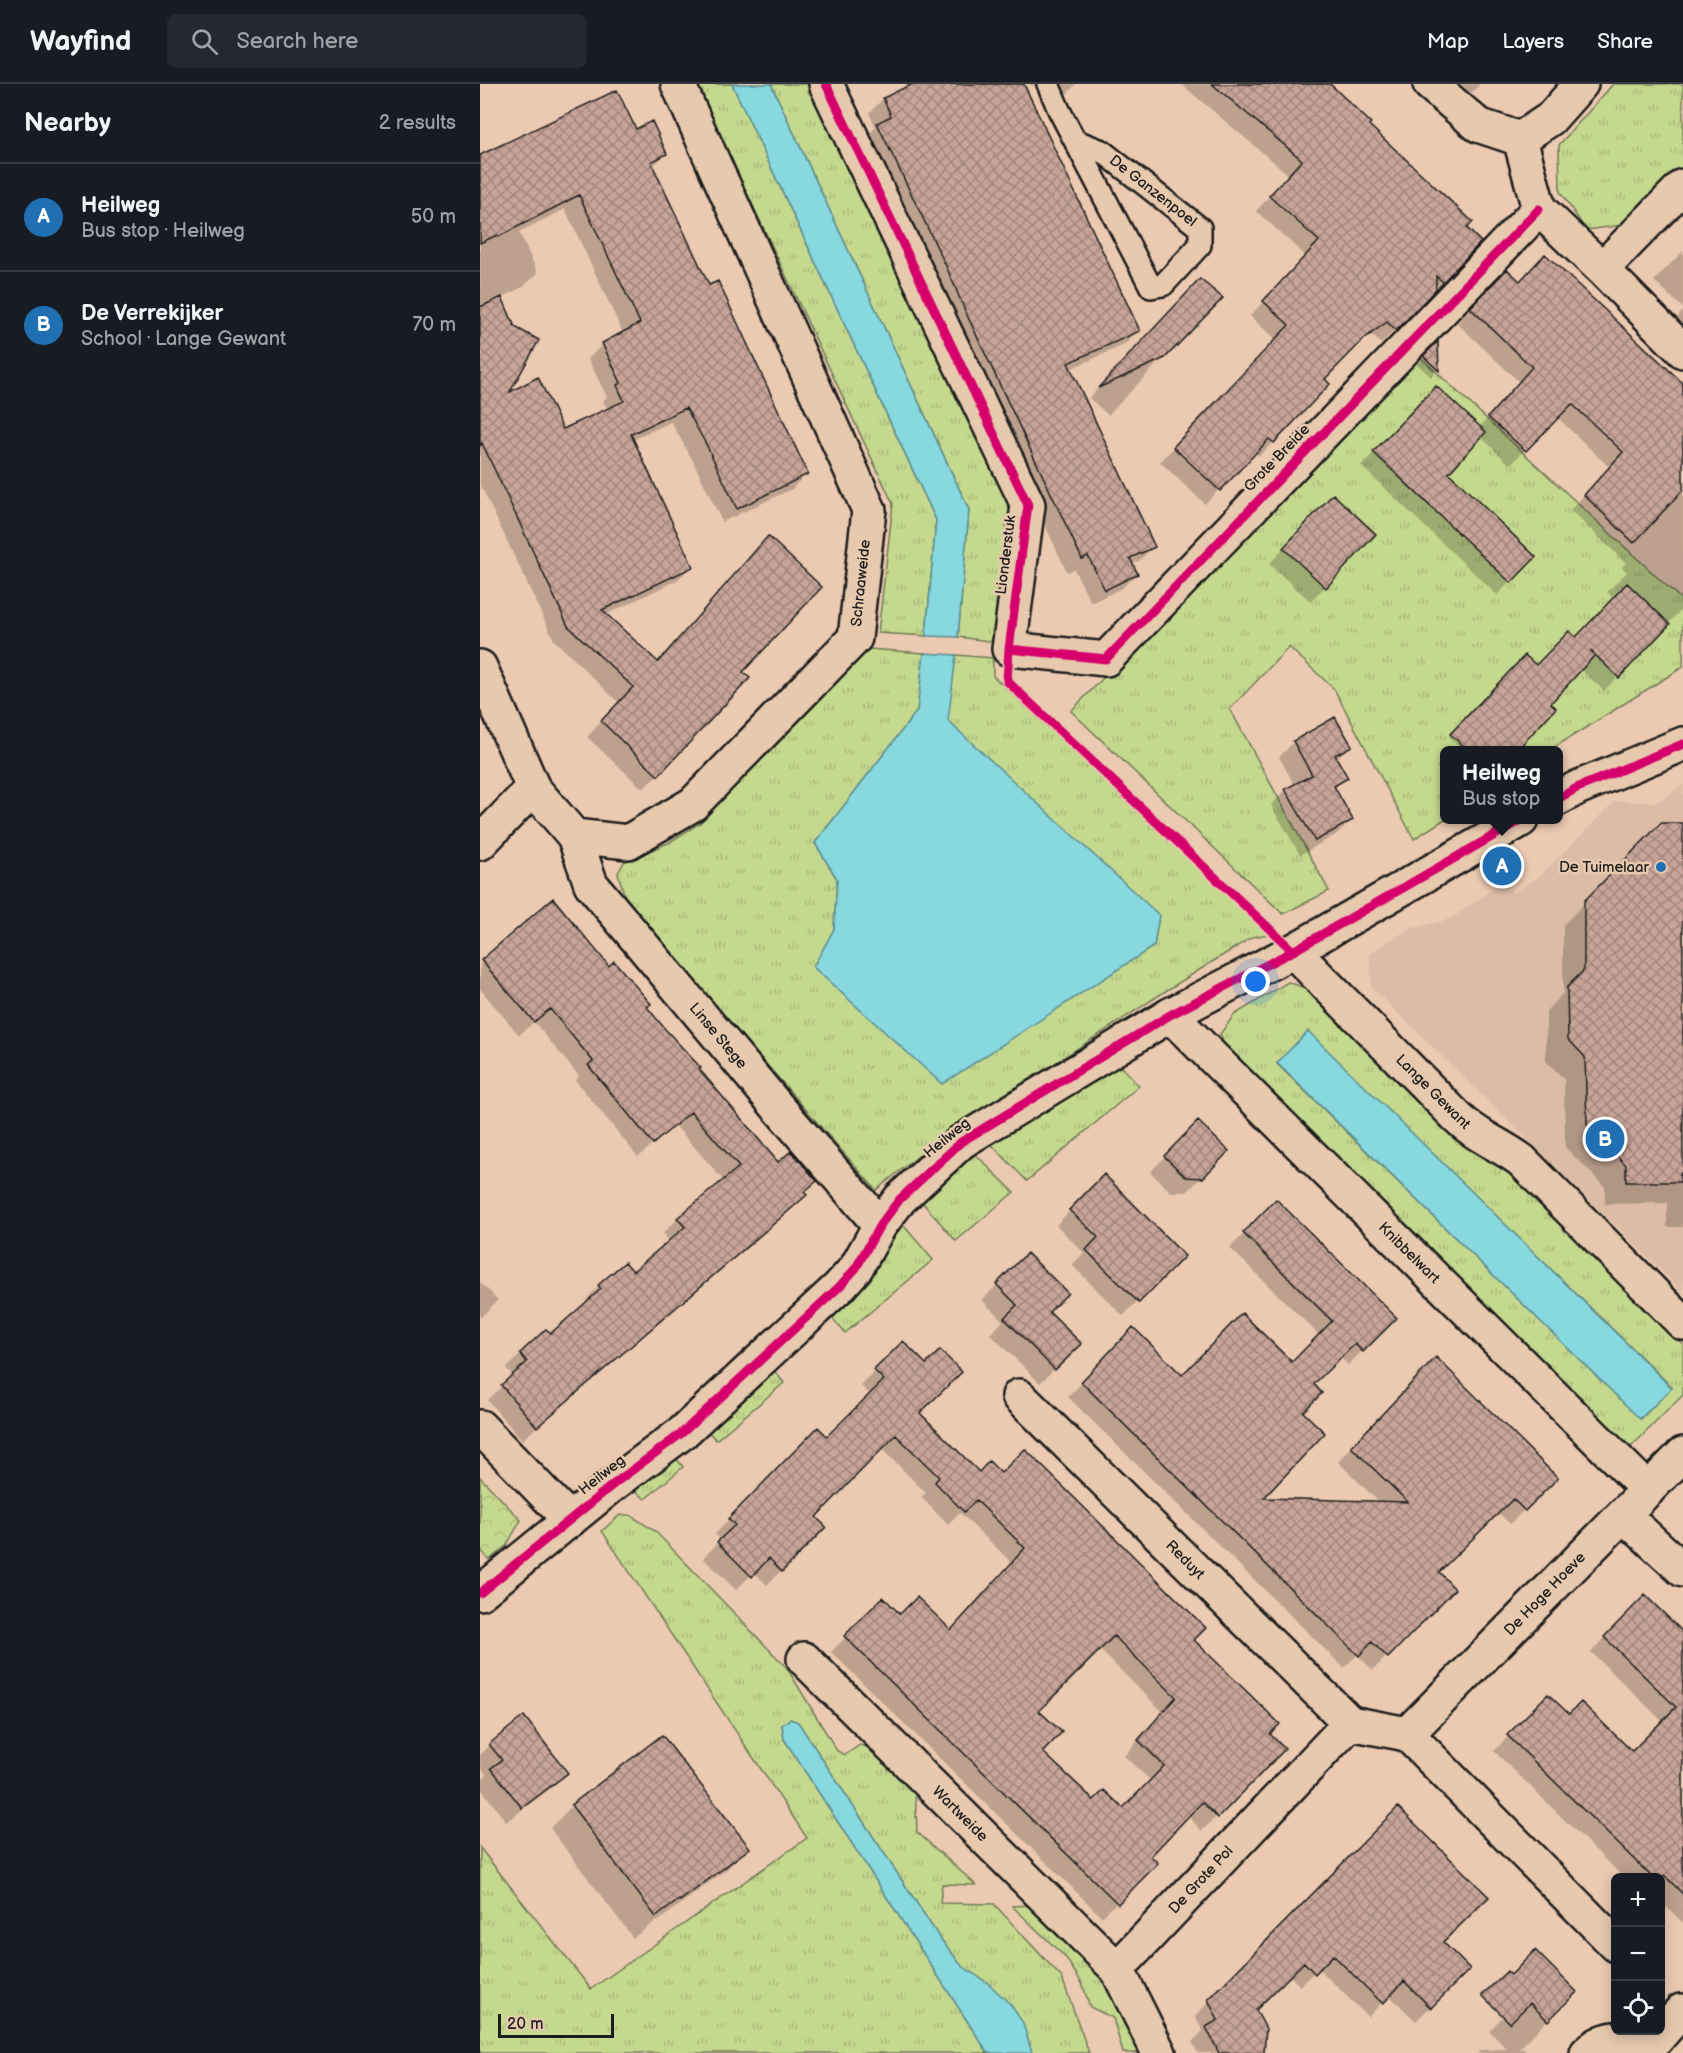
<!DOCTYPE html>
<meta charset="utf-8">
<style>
body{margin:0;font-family:"Balsamiq Sans",sans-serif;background:#242831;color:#f1f3f6}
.controls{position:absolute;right:18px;bottom:18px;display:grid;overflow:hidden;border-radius:9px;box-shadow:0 3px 15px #0003}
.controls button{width:54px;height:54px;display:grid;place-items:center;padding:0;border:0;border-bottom:2px solid #363941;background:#171b24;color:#f1f3f6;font:30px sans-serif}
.scale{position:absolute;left:18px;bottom:15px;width:116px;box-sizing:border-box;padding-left:6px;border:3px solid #1c1c1c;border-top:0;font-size:16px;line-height:21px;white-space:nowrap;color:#1c1c1c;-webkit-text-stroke:4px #e7caae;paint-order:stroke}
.you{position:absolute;left:776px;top:898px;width:21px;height:21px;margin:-15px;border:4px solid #fff;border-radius:50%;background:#1a73e8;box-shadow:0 0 0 9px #1a73e833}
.badge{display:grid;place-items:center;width:39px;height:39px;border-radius:50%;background:#1f6fb2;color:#fff;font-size:20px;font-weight:700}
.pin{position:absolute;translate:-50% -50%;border:3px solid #fff;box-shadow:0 2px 6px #0006}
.popup{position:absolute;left:960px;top:662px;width:123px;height:78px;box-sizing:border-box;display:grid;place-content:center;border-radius:9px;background:#171b24;filter:drop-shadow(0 2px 4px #0005);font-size:20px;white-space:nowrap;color:#9ea1a6}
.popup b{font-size:22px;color:#f1f3f6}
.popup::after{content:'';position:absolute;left:50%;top:100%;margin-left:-12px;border:12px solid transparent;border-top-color:#171b24}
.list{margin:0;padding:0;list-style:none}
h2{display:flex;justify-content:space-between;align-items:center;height:78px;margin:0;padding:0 24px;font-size:26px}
h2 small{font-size:20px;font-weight:400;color:#9ea1a6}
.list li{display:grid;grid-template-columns:39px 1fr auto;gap:18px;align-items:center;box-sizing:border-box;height:108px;padding:0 24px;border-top:2px solid #363941}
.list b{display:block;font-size:22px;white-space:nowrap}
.list p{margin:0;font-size:20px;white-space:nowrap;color:#9ea1a6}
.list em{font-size:20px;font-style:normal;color:#9ea1a6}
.icon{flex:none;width:33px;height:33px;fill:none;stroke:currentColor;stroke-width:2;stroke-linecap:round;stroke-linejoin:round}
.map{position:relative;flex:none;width:1203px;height:1969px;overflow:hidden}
header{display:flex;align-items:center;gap:36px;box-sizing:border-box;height:84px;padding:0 30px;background:#171b24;border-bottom:2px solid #363941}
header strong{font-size:28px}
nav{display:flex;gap:33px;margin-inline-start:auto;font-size:21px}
.search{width:420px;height:54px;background:#242831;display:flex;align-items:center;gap:15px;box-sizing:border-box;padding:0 21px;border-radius:9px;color:#9ea1a6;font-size:22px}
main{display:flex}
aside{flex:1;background:#171b24}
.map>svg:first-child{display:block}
.built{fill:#ddbca7}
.grass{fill:url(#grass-tufts);stroke:#707a55;stroke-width:1.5;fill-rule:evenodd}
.forest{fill:url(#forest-crowns);stroke:#707a55;stroke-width:1.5}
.water{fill:#87d8df;stroke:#5c8d91;stroke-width:1.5}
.shadow{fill:#0003;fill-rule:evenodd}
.building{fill:url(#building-cross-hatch);stroke:#1c1c1c;stroke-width:1.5;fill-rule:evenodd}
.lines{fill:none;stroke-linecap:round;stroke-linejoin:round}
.service-casing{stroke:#1c1c1c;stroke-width:26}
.minor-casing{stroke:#1c1c1c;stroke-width:38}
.tertiary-casing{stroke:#1c1c1c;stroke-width:38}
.service{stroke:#e7caae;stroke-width:21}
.minor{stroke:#e7caae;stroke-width:33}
.tertiary{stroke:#e7caae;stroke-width:33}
.cycleway-casing{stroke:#e7caae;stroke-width:13}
.cycleway{stroke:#d6006c;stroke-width:9}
.poi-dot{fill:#1f6fb2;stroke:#e7caae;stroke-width:2}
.labels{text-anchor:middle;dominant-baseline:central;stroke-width:5;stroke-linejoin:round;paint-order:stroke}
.street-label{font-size:15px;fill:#1c1c1c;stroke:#e7caae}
.poi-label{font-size:15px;fill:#1c1c1c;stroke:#e7caae;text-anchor:end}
</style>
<header>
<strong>Wayfind</strong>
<div class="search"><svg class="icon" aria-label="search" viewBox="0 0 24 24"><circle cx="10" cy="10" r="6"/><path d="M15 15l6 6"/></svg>Search here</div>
<nav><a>Map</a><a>Layers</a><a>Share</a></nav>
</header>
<main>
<aside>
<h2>Nearby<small>2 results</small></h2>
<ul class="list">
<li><span class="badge">A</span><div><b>Heilweg</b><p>Bus stop · Heilweg</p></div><em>50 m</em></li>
<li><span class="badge">B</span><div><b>De Verrekijker</b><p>School · Lange Gewant</p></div><em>70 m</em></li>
</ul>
</aside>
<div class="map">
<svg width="1203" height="1969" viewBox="0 0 1203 1969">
<defs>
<pattern id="grass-tufts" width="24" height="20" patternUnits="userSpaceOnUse" patternTransform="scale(1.5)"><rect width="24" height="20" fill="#c5d98e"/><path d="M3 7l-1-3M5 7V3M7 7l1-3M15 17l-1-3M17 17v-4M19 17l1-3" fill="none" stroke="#a9ba7a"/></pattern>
<pattern id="forest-crowns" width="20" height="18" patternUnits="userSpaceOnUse" patternTransform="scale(1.5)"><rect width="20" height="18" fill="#c5d98e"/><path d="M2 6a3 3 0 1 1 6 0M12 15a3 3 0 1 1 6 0" fill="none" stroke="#a9ba7a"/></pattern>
<pattern id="building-cross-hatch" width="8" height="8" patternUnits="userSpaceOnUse" patternTransform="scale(1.5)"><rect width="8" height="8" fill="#c8a498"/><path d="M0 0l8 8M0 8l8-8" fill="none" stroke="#a2857b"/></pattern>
</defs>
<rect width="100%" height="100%" fill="#eccab2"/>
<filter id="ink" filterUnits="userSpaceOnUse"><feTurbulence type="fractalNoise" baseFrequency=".0167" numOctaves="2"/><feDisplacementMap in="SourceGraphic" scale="12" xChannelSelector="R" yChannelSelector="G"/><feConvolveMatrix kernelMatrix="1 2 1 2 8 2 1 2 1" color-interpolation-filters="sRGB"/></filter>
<g filter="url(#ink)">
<path class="built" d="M 1203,701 L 1203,1208 L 891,903 L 890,869 L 929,845 L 970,835 L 1025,797 L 1033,809 L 1059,793 L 1135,717 L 1178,718 Z"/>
<path class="grass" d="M 216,0 L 252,0 L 456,436 L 446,552 L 398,549 L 413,420 Z
M 291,0 L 334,0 L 532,422 L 517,558 L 478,553 L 489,426 Z
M 1133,0 L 1203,0 L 1203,85 L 1151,140 L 1106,146 L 1080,108 L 1079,61 Z
M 939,272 L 1203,517 L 1203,583 L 1070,666 L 965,666 L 965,735 L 934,755 L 854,605 L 809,563 L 750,625 L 849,807 L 803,830 L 591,627 Z
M 388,565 L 444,569 L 437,627 L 335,759 L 357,795 L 354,845 L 334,883 L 674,862 L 679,832 L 467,637 L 476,571 L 513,574 L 513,592 L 789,850 L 772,853 L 684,908 L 462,1053 L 396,1106 L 147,820 L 138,789 L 144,778 L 188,759 L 220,739 Z
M 808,898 L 825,904 L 1024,1080 L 1203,1260 L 1203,1311 L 1149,1365 L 746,965 L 740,950 L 754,931 ZM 827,948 L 1192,1303 L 1161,1335 L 797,980 Z
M 632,973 L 659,1002 L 547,1097 L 505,1054 Z
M 493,1068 L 534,1108 L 476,1157 L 436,1111 Z
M 418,1135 L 453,1176 L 365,1249 L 346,1227 Z
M 291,1283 L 304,1299 L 236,1356 L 224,1343 Z
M 192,1369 L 203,1383 L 165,1415 L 151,1402 Z
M 140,1431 L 150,1431 L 175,1447 L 307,1584 L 357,1667 L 365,1671 L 380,1661 L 397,1666 L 435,1704 L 437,1748 L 496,1801 L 462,1800 L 460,1819 L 514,1820 L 582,1894 L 609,1969 L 552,1969 L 547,1952 L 509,1900 L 482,1882 L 459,1853 L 318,1638 L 310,1635 L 302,1641 L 304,1655 L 508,1969 L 0,1969 L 0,1764 L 111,1905 L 327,1754 L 122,1447 Z
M 554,1821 L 622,1889 L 667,1969 L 643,1969 L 633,1934 L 610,1923 L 602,1899 L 586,1874 L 532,1822 Z"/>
<path class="forest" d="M 0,1393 L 41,1436 L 26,1462 L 9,1476 L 0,1465 Z"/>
<path class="water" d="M 252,0 L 291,0 L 489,426 L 478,553 L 446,552 L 456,436 Z
M 444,569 L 476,571 L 468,637 L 679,831 L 674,862 L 462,1000 L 333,883 L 354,845 L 357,795 L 335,759 L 437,627 Z
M 828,947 L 1192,1304 L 1160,1335 L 797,979 Z
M 310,1635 L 318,1638 L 459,1853 L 482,1882 L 509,1900 L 531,1921 L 543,1939 L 552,1969 L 508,1969 L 304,1655 L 302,1641 Z"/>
<path class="shadow" d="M 436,0 L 542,0 L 658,247 L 644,261 L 590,285 L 673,462 L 659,477 L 651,480 L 656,490 L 642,504 L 611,519 L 594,485 L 587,488 L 384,55 L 396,43 L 389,29 L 403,15 Z
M 547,0 L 596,0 L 575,23 L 562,4 Z
M 701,0 L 842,0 L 887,41 L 999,158 L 901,260 L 892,251 L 870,267 L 843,295 L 848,300 L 793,358 L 779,372 L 774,368 L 725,420 L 680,378 L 796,256 L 770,232 L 826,172 L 776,127 L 809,91 Z
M 976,0 L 1000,0 L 989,11 Z
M 155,47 L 186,70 L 172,83 L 229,203 L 326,390 L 312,405 L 242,438 L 213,377 L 191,338 L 152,356 L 211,483 L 196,497 L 125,531 L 177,579 L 288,454 L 261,588 L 177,691 L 163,705 L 107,653 L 139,619 L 74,556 L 0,400 L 0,73 ZM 85,125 L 143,249 L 123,260 L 108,275 L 127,313 L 123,317 L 128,326 L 82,347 L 26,312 L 21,214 L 43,203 L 58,189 L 39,148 Z
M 1203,167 L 1203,224 L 1174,197 Z
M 1027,187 L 1039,199 L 1203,301 L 1203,524 L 1124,607 L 1100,585 L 1069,620 L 1074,624 L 1035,666 L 983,666 L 969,653 L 1031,588 L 1056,583 L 1096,555 L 1134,515 L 1127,508 L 1147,488 L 1142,483 L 1146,479 L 1090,426 L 1130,384 L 1077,333 L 1030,381 L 1000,352 L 967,389 L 1030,498 L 1017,511 L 881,382 L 942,317 L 999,344 L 1039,298 L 977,239 Z
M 720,197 L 740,214 L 628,331 L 609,314 Z
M 1203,227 L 1203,248 L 1193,238 Z
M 956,261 L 957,286 L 951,293 L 937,280 Z
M 839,427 L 845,503 L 830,517 L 789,480 Z
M 855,635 L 870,661 L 856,675 L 866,693 L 854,705 L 872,735 L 857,750 L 820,771 L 791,721 L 806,706 L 815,702 L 799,673 L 814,658 Z
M 1181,741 L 1203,741 L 1203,1143 L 1187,1143 L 1187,1119 L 1125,1120 L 1125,1103 L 1085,1063 L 1084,995 L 1066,977 L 1066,927 L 1083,909 L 1083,841 Z
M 73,816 L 128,884 L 166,923 L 298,1080 L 335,1097 L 323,1109 L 325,1111 L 311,1126 L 42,1356 L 7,1316 L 33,1292 L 26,1284 L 66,1247 L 70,1251 L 107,1220 L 105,1217 L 119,1202 L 153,1189 L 190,1158 L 183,1149 L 198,1135 L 244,1097 L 195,1041 L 158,1073 L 95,996 L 99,992 L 54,938 L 39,951 L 0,905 L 0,879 Z
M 718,1039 L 747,1067 L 707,1108 L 691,1108 L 670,1088 Z
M 624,1092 L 703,1172 L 643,1232 L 592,1181 L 604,1169 L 576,1141 Z
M 796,1117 L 915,1234 L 868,1281 L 860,1273 L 832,1300 L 780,1415 L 900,1419 L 858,1378 L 942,1289 L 1076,1394 L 1030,1440 L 1018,1428 L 957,1489 L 973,1505 L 893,1586 L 877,1571 L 864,1584 L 588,1313 L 653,1246 L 701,1293 L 812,1280 L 840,1252 L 750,1164 Z
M 547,1171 L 567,1228 L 600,1260 L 560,1299 L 510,1250 L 523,1237 L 502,1216 Z
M 0,1198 L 18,1216 L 0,1234 Z
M 423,1259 L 438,1329 L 499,1390 L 712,1556 L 788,1650 L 803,1665 L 722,1747 L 707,1731 L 669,1772 L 676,1779 L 622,1833 L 351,1568 L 403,1515 L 420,1532 L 471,1548 L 532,1479 L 480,1429 L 468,1441 L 441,1413 L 446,1409 L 401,1364 L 334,1433 L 344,1443 L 287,1501 L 274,1488 L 256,1506 L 223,1474 L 241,1456 L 235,1450 L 338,1345 L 347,1355 L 391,1311 L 381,1302 ZM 619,1565 L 683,1628 L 644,1672 L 671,1697 L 643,1726 L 614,1718 L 561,1668 L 557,1627 Z
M 1165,1513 L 1203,1550 L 1203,1839 L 1180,1817 L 1180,1794 L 1144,1794 L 1014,1667 L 1068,1612 L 1089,1632 L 1152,1669 L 1183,1638 L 1111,1568 Z
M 182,1653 L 268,1764 L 246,1786 L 177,1838 L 176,1837 L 153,1854 L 70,1744 L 92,1722 Z
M 10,1661 L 86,1689 L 71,1704 L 26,1738 L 0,1703 L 0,1697 L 7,1691 L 0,1682 L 0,1671 Z
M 918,1725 L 961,1858 L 988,1885 L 936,1937 L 909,1911 L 888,1933 L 838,1884 L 820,1902 L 809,1891 L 774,1925 L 782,1969 L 718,1969 L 712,1958 L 723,1947 L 715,1932 Z
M 1055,1898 L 1095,1908 L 1039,1965 L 1044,1965 L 1045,1969 L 997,1969 L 1000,1966 L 1027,1965 L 1009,1947 Z"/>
<path class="building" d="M 432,0 L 544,0 L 660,247 L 588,279 L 675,463 L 650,474 L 658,490 L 625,506 L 608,472 L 602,475 L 486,229 L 467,184 L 397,39 L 411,32 L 403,14 Z
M 732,0 L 850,0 L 891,39 L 889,41 L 993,138 L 987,144 L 1001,158 L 963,198 L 956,192 L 956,205 L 916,247 L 907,238 L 884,255 L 845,295 L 850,300 L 794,359 L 789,355 L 740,407 L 693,363 L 809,241 L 783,217 L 839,157 L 789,112 L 822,76 Z
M 137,6 L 156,45 L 172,37 L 187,70 L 171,78 L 229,201 L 238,197 L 328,390 L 257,425 L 227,362 L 206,324 L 151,350 L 213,483 L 122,526 L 178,578 L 288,452 L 342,503 L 263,588 L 270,594 L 178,692 L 121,637 L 153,603 L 88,542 L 2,359 L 0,362 L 0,223 L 22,213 L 35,243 L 59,256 L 30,308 L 58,293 L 83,345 L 144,317 L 137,301 L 141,299 L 122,259 L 160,239 L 99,111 L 18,153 L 17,151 L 0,159 L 0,71 Z
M 1065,170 L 1203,299 L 1203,406 L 1154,459 L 1104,411 L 1143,368 L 1092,320 L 1046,367 L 1008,333 L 1052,283 L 990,224 L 1027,185 L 1040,197 Z
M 720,195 L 743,214 L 685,274 L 618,304 Z
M 958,257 L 959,287 L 943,272 Z
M 956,302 L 1006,348 L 969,389 L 1056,473 L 1031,499 L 893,368 Z
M 853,410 L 896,450 L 846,504 L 803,464 Z
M 1147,499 L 1190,540 L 1139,594 L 1110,566 L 1115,571 L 1071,619 L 1076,624 L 1037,666 L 988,666 L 970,650 L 1045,571 L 1056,581 L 1089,547 L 1096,553 Z
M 855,633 L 872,662 L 855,671 L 868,694 L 854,702 L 873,736 L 835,757 L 805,705 L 832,691 L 813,657 Z
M 1181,739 L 1203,739 L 1203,1089 L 1200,1089 L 1200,1098 L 1146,1098 L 1146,1081 L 1107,1041 L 1105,973 L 1088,955 L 1087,903 L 1104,886 L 1104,817 Z
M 73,814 L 129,882 L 134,877 L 171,920 L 167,923 L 185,945 L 221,984 L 219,985 L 298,1078 L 311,1067 L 337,1097 L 324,1108 L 327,1111 L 57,1343 L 21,1301 L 47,1278 L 40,1269 L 66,1245 L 71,1249 L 121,1205 L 118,1201 L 145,1178 L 153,1187 L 205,1143 L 197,1134 L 259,1083 L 211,1028 L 173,1060 L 108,981 L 113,977 L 70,925 L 54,938 L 1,876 Z
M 718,1037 L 749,1067 L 723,1094 L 706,1093 L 684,1072 Z
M 624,1090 L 705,1172 L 659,1219 L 606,1166 L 618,1153 L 589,1126 Z
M 796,1115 L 917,1234 L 883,1268 L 875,1260 L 834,1300 L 842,1309 L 823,1328 L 845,1349 L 784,1414 L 928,1418 L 871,1363 L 956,1273 L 1078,1394 L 1045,1427 L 1033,1415 L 959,1488 L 975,1505 L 908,1574 L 892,1558 L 879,1572 L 601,1298 L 653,1243 L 702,1291 L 762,1229 L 812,1278 L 852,1237 L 763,1149 Z
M 547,1169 L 588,1209 L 569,1228 L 602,1260 L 575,1286 L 524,1234 L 537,1221 L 516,1200 Z
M 423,1257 L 446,1280 L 460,1266 L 482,1288 L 440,1329 L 499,1388 L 509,1377 L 521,1389 L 545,1365 L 726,1544 L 714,1556 L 800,1640 L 790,1650 L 805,1665 L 738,1734 L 722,1718 L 671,1772 L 678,1779 L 638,1820 L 364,1552 L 403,1513 L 420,1530 L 437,1513 L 471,1546 L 545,1464 L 496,1416 L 484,1428 L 455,1398 L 459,1393 L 416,1351 L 336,1433 L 346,1443 L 302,1488 L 289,1474 L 272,1493 L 237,1458 L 255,1441 L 248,1435 L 338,1343 L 347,1352 L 404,1296 L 394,1286 ZM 634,1552 L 696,1613 L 658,1656 L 684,1682 L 643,1724 L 624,1706 L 614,1716 L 563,1668 L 582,1648 L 559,1627 Z
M 1165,1511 L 1203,1548 L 1203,1810 L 1185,1792 L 1180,1796 L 1180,1794 L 1173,1794 L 1027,1651 L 1068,1610 L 1089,1630 L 1101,1618 L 1152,1667 L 1196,1623 L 1124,1553 Z
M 44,1632 L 88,1689 L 42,1724 L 11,1684 L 22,1676 L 9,1660 Z
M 182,1651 L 270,1764 L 200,1817 L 199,1816 L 176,1833 L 91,1721 Z
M 918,1723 L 1009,1813 L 963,1858 L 990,1885 L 951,1924 L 924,1897 L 903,1920 L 853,1871 L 835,1890 L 824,1878 L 776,1926 L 786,1945 L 784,1969 L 739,1969 L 726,1943 L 738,1936 L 728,1916 Z
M 1055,1866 L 1097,1908 L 1068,1937 L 1050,1919 L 1030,1939 L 1002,1911 L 1027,1887 L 1031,1891 Z"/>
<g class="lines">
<g class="service-casing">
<path id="service" d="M 568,0 L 579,26 L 671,203 L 683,201 L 720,161 L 720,144 L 622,67 L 596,57"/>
</g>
<g class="minor-casing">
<path id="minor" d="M 346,0 L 548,421 L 529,565 L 626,575 L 1059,125
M 950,0 L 998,41 L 1040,55 L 1070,35 L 1101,0
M 1040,55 L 1059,125 L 1122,185 L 1203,267
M 1122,185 L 1203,102
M 0,583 L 53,704 L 94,752 L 148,758 L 213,720 L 375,554 L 389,426 L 198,0
M 94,752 L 111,800 L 296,1021 L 400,1141
M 0,759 L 53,704
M 813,867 L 977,1033 C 996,1052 1019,1060 1041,1076 L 1203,1239
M 690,931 L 1168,1406
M 539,1312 L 870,1639
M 0,1343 L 90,1436
M 1143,1431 L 1203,1486
M 324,1575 L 637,1885 L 679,1969
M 870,1639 L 927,1650 L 1136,1861
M 927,1650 L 1203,1370
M 637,1885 L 870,1639
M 1168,1965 L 1201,1927
M 1107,1969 C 1124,1952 1155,1947 1170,1969"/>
</g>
<g class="tertiary-casing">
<path id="tertiary" d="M 1079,714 L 1097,704 L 1203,660
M 0,1509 L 135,1399 L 202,1349 L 359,1203 L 376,1184 L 400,1141 L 420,1115 L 481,1058 L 690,931 L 813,867 L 1041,736"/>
</g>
<use href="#service" class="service"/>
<use href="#minor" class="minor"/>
<use href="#tertiary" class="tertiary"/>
<g class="cycleway-casing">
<path id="cycleway" d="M 346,0 L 548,421 L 529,565 L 527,597 L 813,867
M 529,565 L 626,575 L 1059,125
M 1079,714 L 1097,704 L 1203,660
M 0,1509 L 135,1399 L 202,1349 L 359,1203 L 376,1184 L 400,1141 L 420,1115 L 481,1058 L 690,931 L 813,867 L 1041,736"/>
</g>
<use href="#cycleway" class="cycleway"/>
</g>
</g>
<circle class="poi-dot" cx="1181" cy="783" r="6"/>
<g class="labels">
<g class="street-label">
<text transform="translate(673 107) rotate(38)">De Ganzenpoel</text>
<text transform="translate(797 374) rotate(-46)">Grote Breide</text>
<text transform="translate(526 471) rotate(-83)">Lionderstuk</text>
<text transform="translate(381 499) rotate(-84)">Schraaweide</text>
<text transform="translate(238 952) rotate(50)">Linse Stege</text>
<text transform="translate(953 1008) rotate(45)">Lange Gewant</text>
<text transform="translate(467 1054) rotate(-39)">Heilweg</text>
<text transform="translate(929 1169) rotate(45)">Knibbelwart</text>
<text transform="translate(122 1391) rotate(-38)">Heilweg</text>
<text transform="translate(705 1476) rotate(45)">Reduyt</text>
<text transform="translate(1065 1510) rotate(-46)">De Hoge Hoeve</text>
<text transform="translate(480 1730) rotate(45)">Wartweide</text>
<text transform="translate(721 1796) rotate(-47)">De Grote Pol</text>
</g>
<g class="poi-label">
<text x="1169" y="783">De Tuimelaar</text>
</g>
</g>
</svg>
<div class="controls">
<button>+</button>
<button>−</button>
<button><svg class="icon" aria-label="locate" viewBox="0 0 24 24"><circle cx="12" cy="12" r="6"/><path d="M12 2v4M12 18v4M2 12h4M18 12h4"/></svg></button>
</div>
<div class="scale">20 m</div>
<div class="you"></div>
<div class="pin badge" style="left:1022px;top:782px">A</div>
<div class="popup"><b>Heilweg</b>Bus stop</div>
<div class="pin badge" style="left:1125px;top:1055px">B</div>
</div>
</main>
